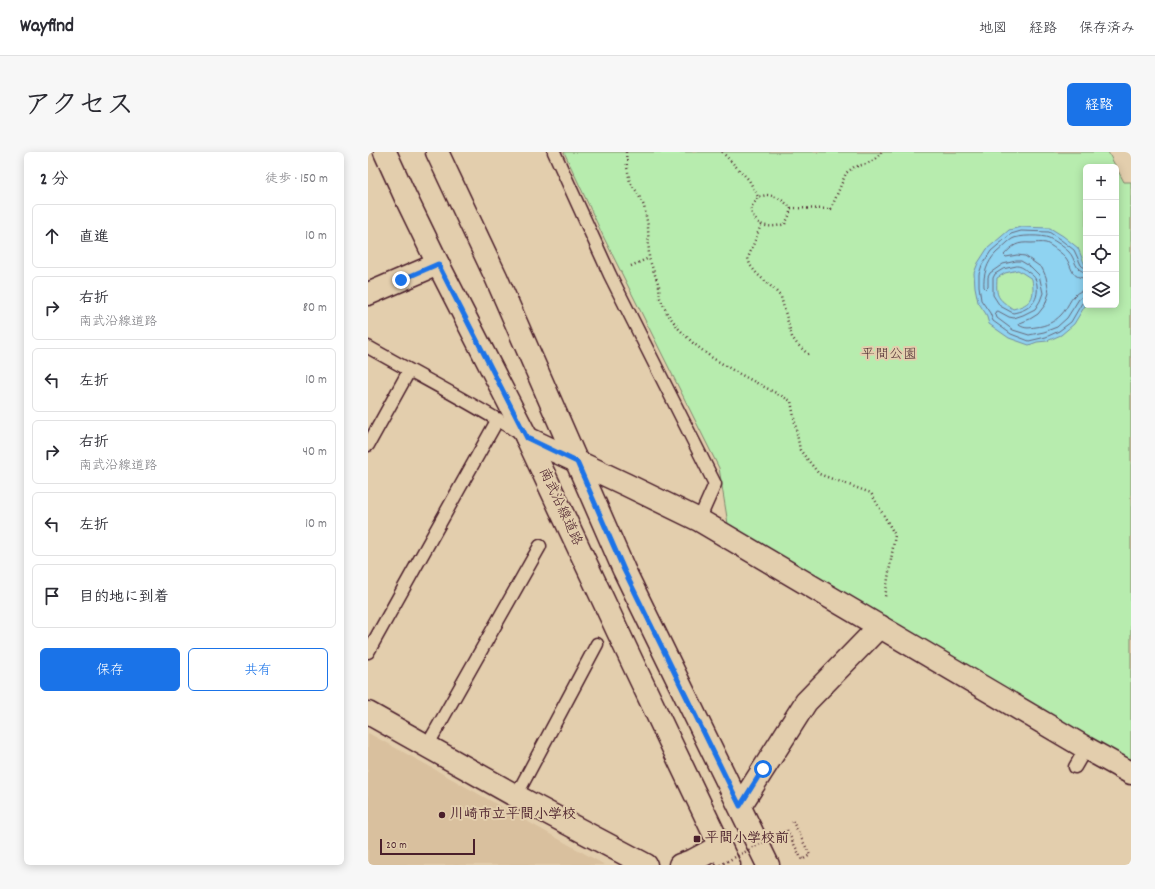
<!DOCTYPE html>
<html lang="ja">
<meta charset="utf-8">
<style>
body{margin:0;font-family:Dekko,"Klee One",sans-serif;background:#f7f7f7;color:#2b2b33}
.controls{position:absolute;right:12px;top:12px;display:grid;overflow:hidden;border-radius:6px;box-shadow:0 2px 10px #0003}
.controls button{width:36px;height:36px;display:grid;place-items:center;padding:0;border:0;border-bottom:1px solid #e1e1e2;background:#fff;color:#2b2b33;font:20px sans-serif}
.scale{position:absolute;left:12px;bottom:10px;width:95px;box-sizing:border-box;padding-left:4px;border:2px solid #4a1f2b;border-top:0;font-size:11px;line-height:14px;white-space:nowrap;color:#4a1f2b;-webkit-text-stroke:3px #e3cead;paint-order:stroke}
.stop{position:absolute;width:12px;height:12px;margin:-9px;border:3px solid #1a73e8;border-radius:50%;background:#fff}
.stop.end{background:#1a73e8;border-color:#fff;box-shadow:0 1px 4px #0008}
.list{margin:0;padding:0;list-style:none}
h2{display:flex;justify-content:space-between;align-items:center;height:52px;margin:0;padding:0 16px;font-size:17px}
h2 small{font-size:13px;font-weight:400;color:#7c7c81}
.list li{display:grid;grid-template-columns:26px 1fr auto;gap:12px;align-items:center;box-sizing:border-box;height:64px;margin:0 8px 8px;padding:0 8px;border:1px solid #e1e1e2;border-radius:6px}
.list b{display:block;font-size:15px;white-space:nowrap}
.list p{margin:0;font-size:13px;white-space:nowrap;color:#7c7c81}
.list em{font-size:13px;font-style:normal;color:#7c7c81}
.actions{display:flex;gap:8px;padding:12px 16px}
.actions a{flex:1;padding:9px 0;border:1px solid #1a73e8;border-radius:6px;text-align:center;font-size:14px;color:#1a73e8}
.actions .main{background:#1a73e8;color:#fff}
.icon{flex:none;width:22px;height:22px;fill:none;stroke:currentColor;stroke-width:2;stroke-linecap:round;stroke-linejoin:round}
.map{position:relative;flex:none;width:763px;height:713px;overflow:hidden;border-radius:6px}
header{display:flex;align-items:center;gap:24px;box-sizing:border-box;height:56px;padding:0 20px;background:#fff;border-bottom:1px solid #e1e1e2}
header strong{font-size:19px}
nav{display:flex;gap:22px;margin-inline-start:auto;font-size:14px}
.intro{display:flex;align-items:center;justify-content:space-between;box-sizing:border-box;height:96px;padding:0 24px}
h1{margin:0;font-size:28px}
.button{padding:10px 18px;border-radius:6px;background:#1a73e8;color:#fff;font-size:14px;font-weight:700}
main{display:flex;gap:24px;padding:0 24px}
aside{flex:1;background:#fff;border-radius:6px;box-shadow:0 2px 10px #0003}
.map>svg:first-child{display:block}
.built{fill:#d9c09e}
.green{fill:#b7ecae;stroke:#80866c}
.water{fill:#8fd3f1;stroke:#738ba2;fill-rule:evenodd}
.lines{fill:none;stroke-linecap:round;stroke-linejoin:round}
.shore{stroke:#66677a;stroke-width:1}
.lane-casing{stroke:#4a1f2b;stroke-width:15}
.street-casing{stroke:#4a1f2b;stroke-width:25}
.secondary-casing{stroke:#4a1f2b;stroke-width:25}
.path{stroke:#4a1f2b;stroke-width:2.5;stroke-dasharray:1 3;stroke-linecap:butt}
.lane{stroke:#e3cead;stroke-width:12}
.street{stroke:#e3cead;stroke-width:22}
.secondary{stroke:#e3cead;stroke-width:22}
.path-bridge{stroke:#4a1f2b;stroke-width:2.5;stroke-dasharray:1 3;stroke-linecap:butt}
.route{stroke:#1a73e8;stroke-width:5}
.poi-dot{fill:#4a1f2b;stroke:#e3cead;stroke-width:1.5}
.labels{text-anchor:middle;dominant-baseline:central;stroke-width:4;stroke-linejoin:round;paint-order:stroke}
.park-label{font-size:14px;fill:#553438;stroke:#e3cead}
.street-label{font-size:14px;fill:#4a1f2b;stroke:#e3cead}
.poi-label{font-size:14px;font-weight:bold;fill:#4a1f2b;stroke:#e3cead;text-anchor:start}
</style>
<header>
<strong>Wayfind</strong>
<nav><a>地図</a><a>経路</a><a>保存済み</a></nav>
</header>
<div class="intro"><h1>アクセス</h1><a class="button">経路</a></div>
<main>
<aside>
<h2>2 分<small>徒歩 · 150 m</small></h2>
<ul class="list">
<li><svg class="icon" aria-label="ahead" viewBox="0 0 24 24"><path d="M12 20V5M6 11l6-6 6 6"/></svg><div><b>直進</b></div><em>10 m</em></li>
<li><svg class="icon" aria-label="right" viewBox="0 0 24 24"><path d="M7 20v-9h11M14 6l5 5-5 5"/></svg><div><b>右折</b><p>南武沿線道路</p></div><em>80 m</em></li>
<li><svg class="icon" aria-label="left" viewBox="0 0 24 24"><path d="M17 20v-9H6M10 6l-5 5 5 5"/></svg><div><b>左折</b></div><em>10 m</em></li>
<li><svg class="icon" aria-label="right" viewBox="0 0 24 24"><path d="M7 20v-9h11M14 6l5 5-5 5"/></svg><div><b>右折</b><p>南武沿線道路</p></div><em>40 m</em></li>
<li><svg class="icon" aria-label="left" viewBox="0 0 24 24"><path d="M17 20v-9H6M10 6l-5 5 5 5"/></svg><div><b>左折</b></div><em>10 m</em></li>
<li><svg class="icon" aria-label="arrive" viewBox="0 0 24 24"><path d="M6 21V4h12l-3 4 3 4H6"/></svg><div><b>目的地に到着</b></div></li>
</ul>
<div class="actions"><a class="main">保存</a><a>共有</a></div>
</aside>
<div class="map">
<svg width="763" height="713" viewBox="0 0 763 713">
<rect width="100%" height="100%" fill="#e3cead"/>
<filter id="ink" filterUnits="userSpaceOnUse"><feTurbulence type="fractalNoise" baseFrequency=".025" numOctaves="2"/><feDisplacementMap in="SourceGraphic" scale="8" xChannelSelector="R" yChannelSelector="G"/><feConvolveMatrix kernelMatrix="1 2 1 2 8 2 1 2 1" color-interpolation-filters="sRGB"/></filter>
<g filter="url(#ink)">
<path class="built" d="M 0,581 L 59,613 L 237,713 L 0,713 Z"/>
<path class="green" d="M 196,0 L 740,0 L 748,15 L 718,15 L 718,153 L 748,153 L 748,15 L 756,30 L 763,30 L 763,616 L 361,378 L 351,316 L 236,86 Z"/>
<path class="water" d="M 653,75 L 682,76 L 695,84 L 710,96 L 718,116 L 718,152 L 706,172 L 693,183 L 679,189 L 669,190 L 661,193 L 641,186 L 621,172 L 618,162 L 610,150 L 607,135 L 606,121 L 610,111 L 619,97 L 641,78 ZM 650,118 L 664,127 C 667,146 664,152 645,157 C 629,146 628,145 629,126 L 637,121 Z"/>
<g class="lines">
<path class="shore" d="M 649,114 C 653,114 657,117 660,120 C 666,124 668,126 669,133 C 671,150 661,158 645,161 L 632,154 L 625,143 L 625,126 L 627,122 L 635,117 Z
M 718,115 L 715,115 L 713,113 L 706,98 L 693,88 L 681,80 L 653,79 L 643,82 L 623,99 L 614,113 L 611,122 L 611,134 L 613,148 L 622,161 L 625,169 L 643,182 L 661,189 L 678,185 L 691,179 L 703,170 L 714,151 L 718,149
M 718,120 C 706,119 708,107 701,100 C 696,95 688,89 681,86 C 675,83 650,83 644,87 C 639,90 633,97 628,101 C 619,110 615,123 616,135 L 618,137 L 620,135 L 620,125 L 622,121 L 635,112 L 648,109 L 653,109 L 663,115 L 671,123 L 675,141 L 672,149 L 667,157 L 655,163 L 646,166 L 641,165 L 630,159 L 627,160 L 629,166 L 645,178 L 661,183 L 676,180 L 689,175 L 699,166 L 711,147 L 714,145 L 718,144
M 718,126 C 702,126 705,116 698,106 C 695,102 683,93 678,91 C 674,90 667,91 663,91 C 649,90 645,93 636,103 L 638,105 L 649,103 L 657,104 L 674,116 L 678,125 L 681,141 L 677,153 L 670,162 L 662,167 L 652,171 L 651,173 C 657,177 661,176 668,175 C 678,174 686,170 693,163 C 702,154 703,139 718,138"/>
<g class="lane-casing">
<path id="lane" d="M 186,0 L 242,123 L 347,332 L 331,368
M 0,195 C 51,224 104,251 153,282
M 0,293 L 41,219
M 0,500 L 130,267
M 59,594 L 172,394
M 707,615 L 718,596
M 148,644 L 229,492"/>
</g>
<g class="street-casing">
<path id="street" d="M 0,142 L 70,112
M 159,286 L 259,333 L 331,368 L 718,596 L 763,621
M 0,561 L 148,644 L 278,713
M 372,654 L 438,550 L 512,474
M 312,713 L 326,708 L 352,694"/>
</g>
<g class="secondary-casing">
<path id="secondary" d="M 17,0 L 37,44 L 70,112 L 159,286 L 268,518 L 361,713
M 69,0 L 128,125 L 256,418 L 400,713"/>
</g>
<path class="path" d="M 258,0 L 259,15 L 262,30 L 269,40 L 276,54 L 280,74 L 281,106 L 291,134 L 292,146 L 299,161 L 311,177 L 325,191 L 343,205 L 368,220 L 423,249 L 432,298 L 451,322 L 503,341 L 527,383 L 517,445
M 354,0 L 381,28 L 390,45
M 399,43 C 409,44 416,49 423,56 L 421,64 L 417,72 C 406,75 392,77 386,65 C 384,63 383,60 383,56 C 384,53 388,49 390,45 Z
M 423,56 L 463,57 L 478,21 L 486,15 L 498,12 L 506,8 L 514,0
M 393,73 L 380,106 L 382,113 L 389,122 L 407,138 L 413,145 L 424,185 L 429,192 L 441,203
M 263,114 L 281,106
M 419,678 L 434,708 L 442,703 L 424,668"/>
<use href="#lane" class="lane"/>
<use href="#street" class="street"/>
<use href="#secondary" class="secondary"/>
<path class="path-bridge" d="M 352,713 L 419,678"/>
</g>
</g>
<g class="lines" filter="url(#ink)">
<path class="route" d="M 33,128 L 70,112 L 159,286 L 209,310 L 256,418 L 372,654 L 395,617"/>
</g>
<g class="poi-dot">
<circle cx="74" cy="663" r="4"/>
<rect x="325" y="683" width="8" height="8" rx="2"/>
</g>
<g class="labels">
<g class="park-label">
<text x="521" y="203">平間公園</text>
</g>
<g class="street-label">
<text transform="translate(192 355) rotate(65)">南武沿線道路</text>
</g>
<g class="poi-label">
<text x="82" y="663">川崎市立平間小学校</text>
<text x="337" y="687">平間小学校前</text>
</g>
</g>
</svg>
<div class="controls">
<button>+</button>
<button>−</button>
<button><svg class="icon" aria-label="locate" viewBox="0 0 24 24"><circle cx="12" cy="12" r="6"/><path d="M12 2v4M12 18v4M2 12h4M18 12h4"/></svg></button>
<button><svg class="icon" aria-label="layers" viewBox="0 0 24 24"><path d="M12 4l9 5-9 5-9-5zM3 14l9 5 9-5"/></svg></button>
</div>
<div class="scale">20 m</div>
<div class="stop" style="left:395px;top:617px"></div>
<div class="stop end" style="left:33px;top:128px"></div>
</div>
</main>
